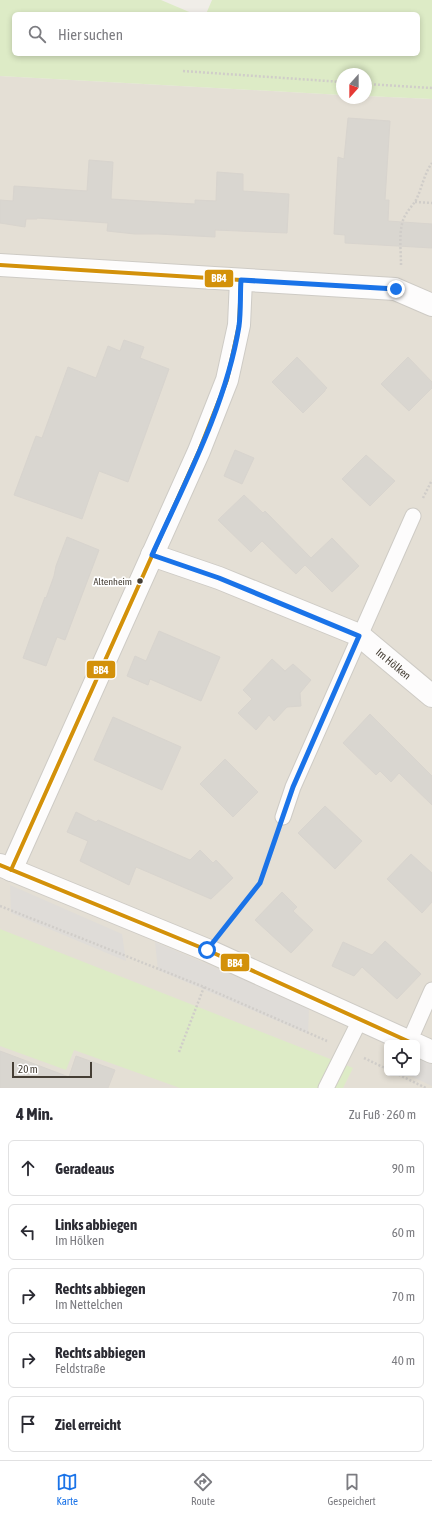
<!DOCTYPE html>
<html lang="de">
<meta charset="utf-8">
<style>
body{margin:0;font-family:"Asap Condensed",sans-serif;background:#f7f7f7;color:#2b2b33}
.controls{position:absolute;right:12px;bottom:12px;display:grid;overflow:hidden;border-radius:6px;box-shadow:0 2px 6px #0003}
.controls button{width:36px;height:36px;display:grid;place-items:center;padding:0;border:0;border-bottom:1px solid #e1e1e2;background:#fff;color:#2b2b33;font:20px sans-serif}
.compass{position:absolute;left:336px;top:68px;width:36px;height:36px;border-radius:50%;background:#fff;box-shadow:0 2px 6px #0003;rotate:201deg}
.scale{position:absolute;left:12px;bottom:10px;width:80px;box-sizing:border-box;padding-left:4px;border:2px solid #453e34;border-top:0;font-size:11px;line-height:14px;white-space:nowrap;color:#453e34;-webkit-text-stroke:3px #fff;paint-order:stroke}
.stop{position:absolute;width:12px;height:12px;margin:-9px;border:3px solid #1a73e8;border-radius:50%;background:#fff}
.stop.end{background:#1a73e8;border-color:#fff;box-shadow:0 1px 4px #0008}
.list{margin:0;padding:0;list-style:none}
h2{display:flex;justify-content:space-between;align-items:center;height:52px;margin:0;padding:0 16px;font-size:17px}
h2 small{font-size:13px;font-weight:400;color:#7c7c81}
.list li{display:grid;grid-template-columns:26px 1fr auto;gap:12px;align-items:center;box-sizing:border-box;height:56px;margin:0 8px 8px;padding:0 8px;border:1px solid #e1e1e2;border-radius:6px}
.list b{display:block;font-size:15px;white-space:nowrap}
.list p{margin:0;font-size:13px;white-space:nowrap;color:#7c7c81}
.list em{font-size:13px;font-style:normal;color:#7c7c81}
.icon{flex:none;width:22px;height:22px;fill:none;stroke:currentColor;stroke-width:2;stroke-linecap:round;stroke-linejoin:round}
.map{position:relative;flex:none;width:432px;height:1088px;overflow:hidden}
.search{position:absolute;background:#fff;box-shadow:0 2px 6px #0003;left:12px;right:12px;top:12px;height:44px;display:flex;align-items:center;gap:10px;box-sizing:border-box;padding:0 14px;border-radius:6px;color:#7c7c81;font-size:15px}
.sheet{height:372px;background:#fff}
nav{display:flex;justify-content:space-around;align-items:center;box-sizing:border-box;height:56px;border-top:1px solid #e1e1e2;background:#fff;font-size:11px;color:#7c7c81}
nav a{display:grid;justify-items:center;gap:2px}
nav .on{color:#1a73e8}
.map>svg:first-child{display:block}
.residential{fill:#e4dfd5;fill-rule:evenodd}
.green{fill:#ddebc6}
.parking{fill:#dfdcd8}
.building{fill:#d9d6d0;stroke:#d8d4ce}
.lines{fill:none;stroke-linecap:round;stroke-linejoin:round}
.service-casing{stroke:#cecbc5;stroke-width:17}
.minor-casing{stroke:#cecbc5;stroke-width:24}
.path{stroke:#d0cdc9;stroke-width:2.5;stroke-dasharray:2 2;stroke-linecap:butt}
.service{stroke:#fdfcfc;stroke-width:15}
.minor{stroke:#fdfcfc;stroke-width:22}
.bus-1-casing{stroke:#fff;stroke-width:7}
.bus-1{stroke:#d3910a;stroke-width:4}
.route{stroke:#1a73e8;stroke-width:5}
.bus-dot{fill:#453e34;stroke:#fff;stroke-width:1.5}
.labels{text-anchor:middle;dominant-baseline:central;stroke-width:3.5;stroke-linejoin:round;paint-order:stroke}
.bus-label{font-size:10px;fill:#453e34;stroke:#fff;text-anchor:end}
.street-label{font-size:11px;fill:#453e34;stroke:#fff}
.line-badge{stroke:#fff;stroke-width:1.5}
.badge-label{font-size:11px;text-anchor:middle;font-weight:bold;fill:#fff}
</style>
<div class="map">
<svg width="432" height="1088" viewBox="0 0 432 1088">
<rect width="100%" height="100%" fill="#f0ede8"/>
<path class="residential" d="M 0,76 L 342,95 L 342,98 L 366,98 L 366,96 L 432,99 L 432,1088 L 0,1088 ZM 387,1043 L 417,1043 L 417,1073 L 387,1073 Z"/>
<path class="green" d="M 0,0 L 161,0 L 194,14 L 14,14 L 14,54 L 418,54 L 418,14 L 206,14 L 212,0 L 432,0 L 432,99 L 366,96 L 366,74 L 342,74 L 342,95 L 0,76 Z
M 0,929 L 353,1068 L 343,1088 L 180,1088 L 74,1050 L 66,1070 L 0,1046 Z"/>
<path class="parking" d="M 10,885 L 122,934 L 126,961 L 11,913 Z
M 155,942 L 309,1007 L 308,1034 L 158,970 Z
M 417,1057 L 432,1064 L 432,1086 L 404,1073 L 417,1073 Z"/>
<path class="building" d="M 348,118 L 390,121 L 385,200 L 389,200 L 388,221 L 432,224 L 432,248 L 345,243 L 345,235 L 334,234 L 338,157 L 344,159 Z
M 89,160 L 113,162 L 111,199 L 176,203 L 195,204 L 195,200 L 216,201 L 217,172 L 243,174 L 243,191 L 289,194 L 287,233 L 215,230 L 215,237 L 158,234 L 135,234 L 107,231 L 108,223 L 37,218 L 37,219 L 26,219 L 25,227 L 0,223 L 0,200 L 13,201 L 14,186 L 87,191 Z
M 124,340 L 144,347 L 140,358 L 169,369 L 128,482 L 99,471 L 82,519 L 14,495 L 36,436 L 42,438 L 68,367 L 96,378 L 108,346 L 120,351 Z
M 297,357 L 327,388 L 325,390 L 325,391 L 303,413 L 272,382 Z
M 408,357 L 432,382 L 432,388 L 409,411 L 381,384 Z
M 235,450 L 254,458 L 242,484 L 224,476 Z
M 366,455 L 395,481 L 370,506 L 342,479 Z
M 244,495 L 263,513 L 265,511 L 311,558 L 332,538 L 359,566 L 332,592 L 305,565 L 296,574 L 262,541 L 251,552 L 218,520 Z
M 67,537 L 99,550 L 65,640 L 57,637 L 46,666 L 23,658 L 45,597 L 46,598 L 54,576 L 56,566 Z
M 159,631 L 220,657 L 201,701 L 150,679 L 148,685 L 127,676 L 135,656 L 146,661 Z
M 272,659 L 285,671 L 293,664 L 311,680 L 300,693 L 301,706 L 287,707 L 274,721 L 269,715 L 256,730 L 238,713 L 252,699 L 243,690 Z
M 370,714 L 432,776 L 432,805 L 399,773 L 391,782 L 380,771 L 376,775 L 343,743 Z
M 113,717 L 181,747 L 162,790 L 94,760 Z
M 225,759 L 258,792 L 233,817 L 200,784 Z
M 325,806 L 362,841 L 335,869 L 298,833 Z
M 76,812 L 96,822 L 98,820 L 190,860 L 200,850 L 213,863 L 216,860 L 233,878 L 211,899 L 136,867 L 129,885 L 80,861 L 88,841 L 67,832 Z
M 411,854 L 432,873 L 432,902 L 422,913 L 387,879 Z
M 282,892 L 297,907 L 293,911 L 313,930 L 291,953 L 255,920 Z
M 385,941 L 421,974 L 397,999 L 362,967 L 354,976 L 332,966 L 343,942 L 372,955 Z
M 0,1051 L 69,1077 L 76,1056 L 115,1070 L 108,1088 L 0,1088 Z"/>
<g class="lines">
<g class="service-casing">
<path id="service" d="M 283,817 L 293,787 L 413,516
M 409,1042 L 432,990
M 326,1088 L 360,1020"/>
</g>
<g class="minor-casing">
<g id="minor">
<path d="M 0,265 L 395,289 L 432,305"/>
<path id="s1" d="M 152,555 L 219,578 L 359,635 L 432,696"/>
<path d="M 0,865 L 207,950 L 412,1043"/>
<path d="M 11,870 L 199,451 L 227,380 L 239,325 L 241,280"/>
<path d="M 417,1045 L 432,1052"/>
</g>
</g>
<path class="path" d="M 183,71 L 342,82
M 366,84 L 432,88
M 415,202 L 432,203
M 401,265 C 401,252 399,237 402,224 C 404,214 411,208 416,200 C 422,188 424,174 432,163
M 423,498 L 432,480
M 0,906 L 204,987 L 327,1041
M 222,931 L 260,883 L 277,836
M 179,1052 L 204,987
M 364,1058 L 387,1069
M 395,1073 L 426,1088"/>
<use href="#service" class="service"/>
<use href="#minor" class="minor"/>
<g class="bus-1-casing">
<path id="bus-1" d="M 0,265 L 241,280 L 239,325 L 227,380 L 199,451 L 11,870
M 0,865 L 207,950 L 412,1043"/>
</g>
<use href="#bus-1" class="bus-1"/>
</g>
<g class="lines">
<path class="route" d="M 207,950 L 260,883 L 293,787 L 359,636 L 219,578 L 152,555 C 185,482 226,406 239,326 C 241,311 240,295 241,280 L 396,289"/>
</g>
<circle class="bus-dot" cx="140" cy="581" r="3.5"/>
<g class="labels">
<g class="bus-label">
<text x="132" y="581">Altenheim</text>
</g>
<g class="street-label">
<text stroke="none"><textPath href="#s1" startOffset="267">Im Hölken</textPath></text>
</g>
</g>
<g class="line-badge">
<rect x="204" y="269" width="30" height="19" rx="4" fill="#d3910a"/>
<rect x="86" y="660" width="30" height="19" rx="4" fill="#d3910a"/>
<rect x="220" y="953" width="30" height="19" rx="4" fill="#d3910a"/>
</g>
<g class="badge-label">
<text x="219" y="282">BB4</text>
<text x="101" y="674">BB4</text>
<text x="235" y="967">BB4</text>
</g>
</svg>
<div class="controls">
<button><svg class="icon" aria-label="locate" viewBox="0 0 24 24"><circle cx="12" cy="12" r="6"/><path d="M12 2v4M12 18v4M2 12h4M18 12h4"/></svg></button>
</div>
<svg class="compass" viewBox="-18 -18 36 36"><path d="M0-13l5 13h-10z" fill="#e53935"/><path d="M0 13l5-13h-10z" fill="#7c7c81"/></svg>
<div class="scale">20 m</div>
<div class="stop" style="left:207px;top:950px"></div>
<div class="stop end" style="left:396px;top:289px"></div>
<div class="search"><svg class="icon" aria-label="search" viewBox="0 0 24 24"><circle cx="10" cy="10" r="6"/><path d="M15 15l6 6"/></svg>Hier suchen</div>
</div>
<section class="sheet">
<h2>4 Min.<small>Zu Fuß · 260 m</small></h2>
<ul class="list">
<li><svg class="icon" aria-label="ahead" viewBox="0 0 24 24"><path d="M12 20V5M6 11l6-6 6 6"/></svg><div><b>Geradeaus</b></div><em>90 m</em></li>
<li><svg class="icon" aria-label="left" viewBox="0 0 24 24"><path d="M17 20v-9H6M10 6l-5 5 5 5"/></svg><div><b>Links abbiegen</b><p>Im Hölken</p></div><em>60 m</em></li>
<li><svg class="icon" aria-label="right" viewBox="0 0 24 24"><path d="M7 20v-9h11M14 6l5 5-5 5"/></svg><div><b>Rechts abbiegen</b><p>Im Nettelchen</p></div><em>70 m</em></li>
<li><svg class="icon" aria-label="right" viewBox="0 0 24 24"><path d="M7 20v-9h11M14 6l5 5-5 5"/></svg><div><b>Rechts abbiegen</b><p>Feldstraße</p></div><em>40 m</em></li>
<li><svg class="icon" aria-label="arrive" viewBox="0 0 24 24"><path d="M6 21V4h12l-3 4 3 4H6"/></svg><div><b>Ziel erreicht</b></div></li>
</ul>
</section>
<nav>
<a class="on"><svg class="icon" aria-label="map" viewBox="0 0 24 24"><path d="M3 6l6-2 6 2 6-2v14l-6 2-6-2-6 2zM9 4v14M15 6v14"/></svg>Karte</a>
<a><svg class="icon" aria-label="directions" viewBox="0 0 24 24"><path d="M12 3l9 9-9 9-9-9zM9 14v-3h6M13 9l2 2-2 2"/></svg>Route</a>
<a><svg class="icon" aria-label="saved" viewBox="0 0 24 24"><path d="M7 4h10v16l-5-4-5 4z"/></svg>Gespeichert</a>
</nav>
